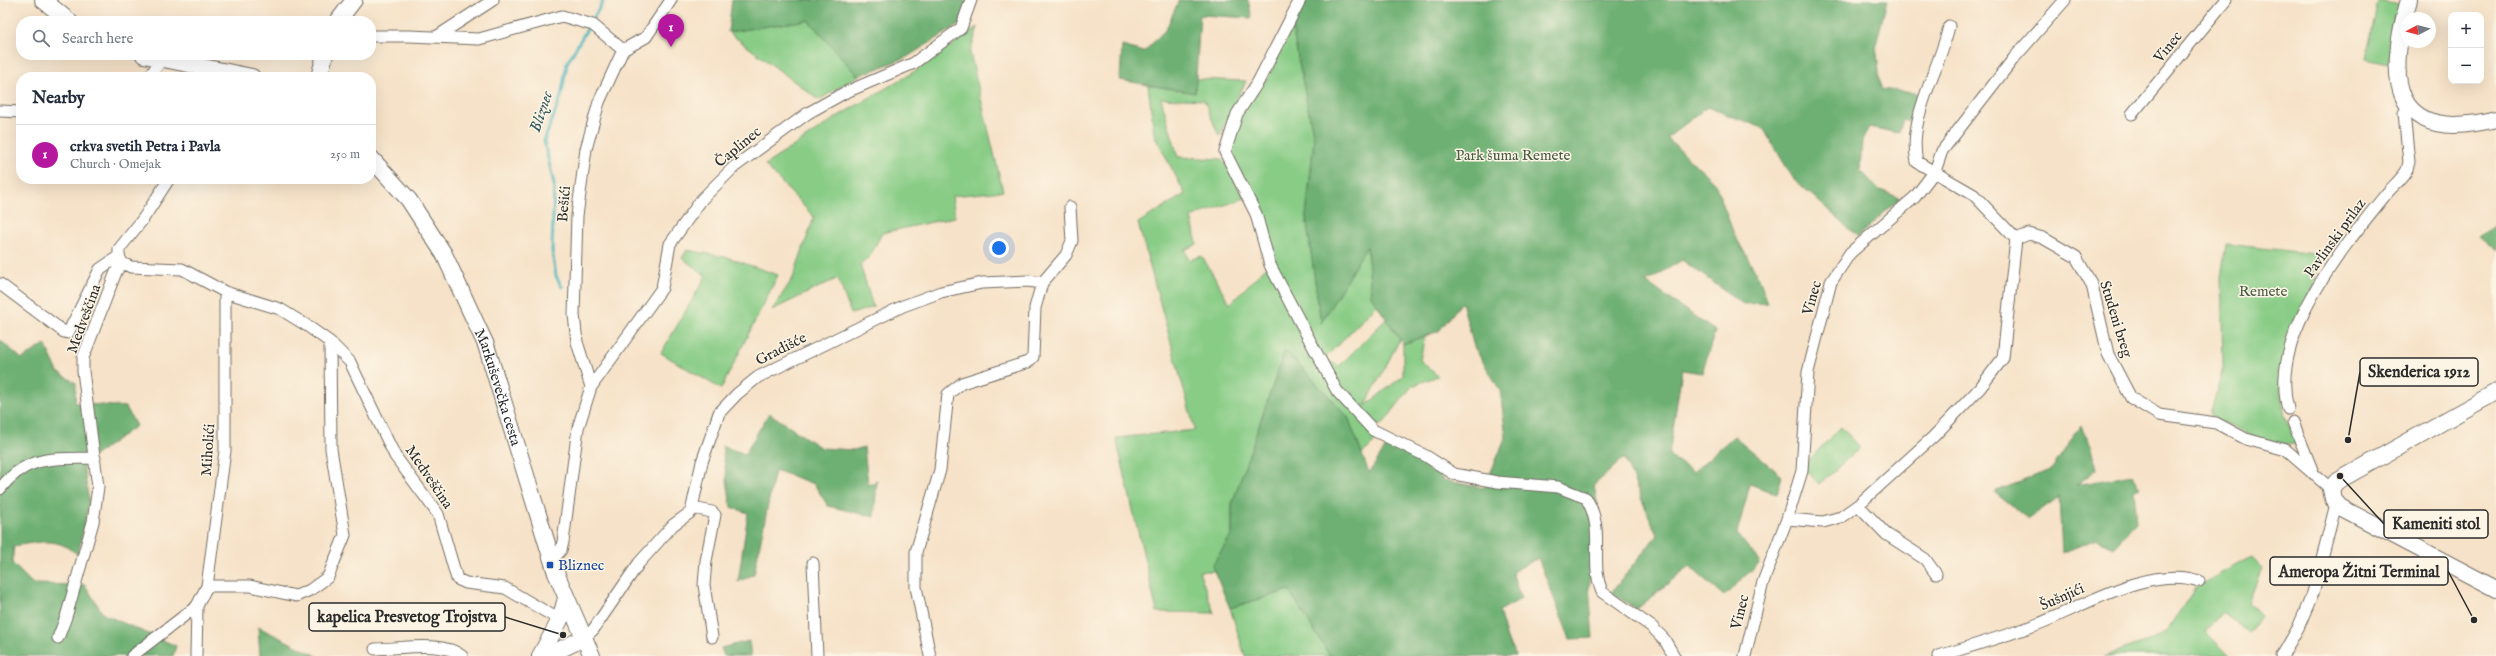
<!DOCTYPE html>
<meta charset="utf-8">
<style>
body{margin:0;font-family:"IM FELL English",serif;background:#f2f2f3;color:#1f2937}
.controls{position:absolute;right:12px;top:12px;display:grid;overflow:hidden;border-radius:8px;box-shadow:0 4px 16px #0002}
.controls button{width:36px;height:36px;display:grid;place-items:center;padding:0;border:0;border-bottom:1px solid #e0e1e3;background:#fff;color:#1f2937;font:20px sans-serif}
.compass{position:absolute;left:2400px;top:12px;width:36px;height:36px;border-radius:50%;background:#fff;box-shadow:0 4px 16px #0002;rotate:263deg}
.you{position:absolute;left:999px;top:248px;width:14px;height:14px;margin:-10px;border:3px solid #fff;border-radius:50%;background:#1a73e8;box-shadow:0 0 0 6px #1a73e833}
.badge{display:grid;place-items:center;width:26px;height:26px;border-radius:50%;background:#b5179e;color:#fff;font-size:13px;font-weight:700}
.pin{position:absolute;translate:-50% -33px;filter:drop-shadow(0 1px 2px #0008)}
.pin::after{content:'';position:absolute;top:21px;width:14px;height:12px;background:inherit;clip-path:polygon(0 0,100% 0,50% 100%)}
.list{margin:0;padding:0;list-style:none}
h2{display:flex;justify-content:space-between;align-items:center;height:52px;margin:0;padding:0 16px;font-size:17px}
h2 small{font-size:13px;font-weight:400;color:#747a83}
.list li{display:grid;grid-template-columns:26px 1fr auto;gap:12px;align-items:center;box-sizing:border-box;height:60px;padding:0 16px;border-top:1px solid #e0e1e3}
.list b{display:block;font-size:15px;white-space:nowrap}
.list p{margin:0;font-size:13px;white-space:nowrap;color:#747a83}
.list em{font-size:13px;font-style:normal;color:#747a83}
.icon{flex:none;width:22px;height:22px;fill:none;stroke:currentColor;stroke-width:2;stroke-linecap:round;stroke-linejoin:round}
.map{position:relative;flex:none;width:2496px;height:656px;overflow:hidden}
.search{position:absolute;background:#fff;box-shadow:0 4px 16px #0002;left:16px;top:16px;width:360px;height:44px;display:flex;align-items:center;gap:10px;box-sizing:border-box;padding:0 14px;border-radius:16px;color:#747a83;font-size:15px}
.panel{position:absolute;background:#fff;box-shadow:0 4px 16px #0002;left:16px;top:72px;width:360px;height:112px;border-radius:16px}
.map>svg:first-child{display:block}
.green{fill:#88cc86;stroke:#5a7c58}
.forest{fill:#6eb073;stroke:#4c6e4f}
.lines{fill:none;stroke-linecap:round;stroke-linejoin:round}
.stream{stroke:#41b1b9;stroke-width:3}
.street-casing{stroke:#726b62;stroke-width:13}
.secondary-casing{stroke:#726b62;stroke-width:18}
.street{stroke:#fff;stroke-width:11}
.secondary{stroke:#fff;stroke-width:16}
.transit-dot{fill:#1a4fb4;stroke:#fcf5e5;stroke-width:1.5}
.labels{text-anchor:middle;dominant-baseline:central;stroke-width:3;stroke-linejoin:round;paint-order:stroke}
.street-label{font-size:15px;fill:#2b2b2b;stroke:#fcf5e5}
.park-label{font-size:15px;fill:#475b46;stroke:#fcf5e5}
.transit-label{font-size:15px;fill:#164399;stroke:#fcf5e5;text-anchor:start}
.water-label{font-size:16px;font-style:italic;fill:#335a5d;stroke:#fcf5e5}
.leader{fill:none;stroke:#2b2b2b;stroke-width:1.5}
.callout-dot{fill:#2b2b2b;stroke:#fcf5e5;stroke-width:1.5}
.callout{fill:#fcf5e5;stroke:#2b2b2b;stroke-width:1.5}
.callout-label{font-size:16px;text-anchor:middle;font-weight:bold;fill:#2b2b2b}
</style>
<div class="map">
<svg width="2496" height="656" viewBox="0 0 2496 656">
<rect width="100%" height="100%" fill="#fcf5e5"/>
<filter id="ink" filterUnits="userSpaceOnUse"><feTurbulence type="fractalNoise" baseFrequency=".025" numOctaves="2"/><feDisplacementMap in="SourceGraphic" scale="8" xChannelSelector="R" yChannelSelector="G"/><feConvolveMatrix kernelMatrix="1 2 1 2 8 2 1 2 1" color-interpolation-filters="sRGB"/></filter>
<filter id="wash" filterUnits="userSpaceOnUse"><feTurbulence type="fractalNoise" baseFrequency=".012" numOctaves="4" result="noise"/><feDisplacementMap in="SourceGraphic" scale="16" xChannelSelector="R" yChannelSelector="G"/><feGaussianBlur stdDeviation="0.9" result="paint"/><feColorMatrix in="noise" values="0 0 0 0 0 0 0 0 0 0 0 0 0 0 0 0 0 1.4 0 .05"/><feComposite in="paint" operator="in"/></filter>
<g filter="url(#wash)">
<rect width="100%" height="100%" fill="#f6e2c8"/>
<path class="green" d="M 2378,1 L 2400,5 L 2388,64 L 2366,59 Z
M 808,20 L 858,76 L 819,100 L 728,32 Z
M 978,27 L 970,53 L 1003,191 L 952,196 L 955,217 L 882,233 L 870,256 L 860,264 L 873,307 L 851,314 L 838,278 L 772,310 L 793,278 L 814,217 L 765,165 L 840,115 L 917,70 Z
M 1292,27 L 1314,139 L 1306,217 L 1321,323 L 1367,245 L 1371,295 L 1377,305 L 1324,359 L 1339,366 L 1386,319 L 1400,339 L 1365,406 L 1403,376 L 1403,344 L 1425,336 L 1420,360 L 1438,376 L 1412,386 L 1382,425 L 1368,424 L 1376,441 L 1362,454 L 1348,417 L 1285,350 L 1232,504 L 1232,534 L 1213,565 L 1215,571 L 1199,571 L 1214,613 L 1157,612 L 1116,438 L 1195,430 L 1138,223 L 1185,194 L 1154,134 L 1148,85 L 1195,93 L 1196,79 L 1246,81 L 1219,136 L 1204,100 L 1161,98 L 1178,157 L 1222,159 L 1245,198 L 1191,217 L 1197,244 L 1185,250 L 1189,260 L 1202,256 L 1230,304 L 1266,267 L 1279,271 L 1271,242 L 1228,154 L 1228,131 L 1270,74 Z
M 2226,244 L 2315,254 L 2315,283 L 2282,371 L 2280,389 L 2285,417 L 2298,444 C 2265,446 2239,431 2210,415 L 2223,368 L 2221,276 Z
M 687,250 L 726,257 L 778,275 L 721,389 L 661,353 L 706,276 L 682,258 Z
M 1841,427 L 1860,447 L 1820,484 L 1804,469 L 1805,464 Z
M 2251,557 L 2262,568 L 2248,602 L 2261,615 L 2249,633 L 2222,612 L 2206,632 L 2230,656 L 2104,656 L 2154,639 L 2167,630 L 2196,587 Z
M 1289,590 L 1330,656 L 1245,656 L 1230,608 Z"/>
<path class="forest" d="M 732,0 L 966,0 L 965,21 L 907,57 L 858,76 L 808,20 L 728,32 Z
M 1179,0 L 1248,0 L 1252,18 L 1200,15 L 1195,93 L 1120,80 L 1122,46 L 1144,52 L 1166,29 Z
M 1304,0 L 1887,0 L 1876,45 L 1881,89 L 1921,94 L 1913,122 L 1903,119 L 1899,133 L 1869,127 L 1862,140 L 1860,170 L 1878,189 L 1900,198 L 1858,237 L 1793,178 L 1763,128 L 1707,107 L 1667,138 L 1715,183 L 1734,234 L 1759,278 L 1768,303 L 1743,304 L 1682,260 L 1646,282 L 1715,331 L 1702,373 L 1682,370 L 1669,455 L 1693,472 L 1734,436 L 1782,476 L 1777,494 L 1750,484 L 1737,534 L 1760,562 L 1724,596 L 1689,566 L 1637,609 L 1611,593 L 1657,535 L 1624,458 L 1594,485 L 1602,531 L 1589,586 L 1593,638 L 1570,639 L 1538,558 L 1512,572 L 1521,599 L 1499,611 L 1507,639 L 1516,656 L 1330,656 L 1289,590 L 1230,608 L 1212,566 L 1232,534 L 1232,504 L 1285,350 L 1348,417 L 1369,473 L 1386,447 L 1395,447 L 1429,461 L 1443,480 L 1484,488 L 1506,437 L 1500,390 L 1474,347 L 1462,302 L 1439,331 L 1403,344 L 1371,296 L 1367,246 L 1321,323 L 1306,217 L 1314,139 L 1292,27 Z
M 2496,224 L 2496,251 L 2478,236 Z
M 0,340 L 22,359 L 45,344 L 58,372 L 76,383 L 75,403 L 126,407 L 136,426 L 83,464 L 89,501 L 78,555 C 57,536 40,542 14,546 L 12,563 L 33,584 L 85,585 L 103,614 L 176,646 L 173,656 L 0,656 Z
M 769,413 L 821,448 L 854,450 L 864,447 L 868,485 L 877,481 L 874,517 L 828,506 L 814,484 L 775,470 L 754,574 L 738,582 L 748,513 L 731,507 L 722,446 L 745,454 Z
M 2081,426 L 2092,448 L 2097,469 L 2076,485 L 2132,475 L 2141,487 L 2134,489 L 2137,522 L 2113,547 L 2096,539 L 2062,553 L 2059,497 L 2028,519 L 1994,492 L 2051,470 Z
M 258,627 L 317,656 L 260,656 Z
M 749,641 L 751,656 L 724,656 L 721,648 Z"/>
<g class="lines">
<path class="stream" d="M 562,287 L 556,276 L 552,251 L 554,184 L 544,141 L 561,97 L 567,63 L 604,0"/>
</g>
</g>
<g filter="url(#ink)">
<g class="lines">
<g class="street-casing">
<path id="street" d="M 1300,0 L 1258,82 L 1237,114 L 1225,152 L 1256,214 L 1270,265 L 1308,337 L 1337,391 L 1373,430 L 1426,456 L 1454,474 L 1497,482 L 1558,487 L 1586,498 C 1606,530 1589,560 1602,592 L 1652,627 L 1664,639 L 1674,656
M 1949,26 C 1940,69 1907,118 1917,162 L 1974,195 L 2016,239
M 371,36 L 409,36 L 479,39 L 562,16 L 593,25 L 623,50 L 599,102 L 586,149 L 577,216 L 574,315 L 577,342 L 591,387 L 578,428 L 563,542 L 561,550 L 552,560
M 436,37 L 493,0
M 623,50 L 646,37 L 671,0
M 149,77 L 162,59
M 0,111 L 21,112
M 2132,114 L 2226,0
M 169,179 L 143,219 L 119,249 L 119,256 L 122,263 L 131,267 L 182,269 L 225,292 L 280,309 L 306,325 L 330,342 L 350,362 L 395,456 L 438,514 L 457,579 L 466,583 L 505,588 L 560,620
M 2016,239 L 2029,234 L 2043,238 L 2076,257 L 2092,285 L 2108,354 L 2131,398 L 2159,415 L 2216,423 L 2246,439 L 2286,450 L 2331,489
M 0,284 L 64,332 L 68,333 L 100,269 L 119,256
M 591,387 L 662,288 L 670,244 L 702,199 L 734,167 L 808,113 L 844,93 L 914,63 L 961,28 L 971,0
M 2288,409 C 2268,336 2344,246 2387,193 C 2394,185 2402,179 2407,170 L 2409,162 L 2404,113
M 2293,422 L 2314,475
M 0,489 C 27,454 55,459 95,458
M 1858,505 L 1886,534 L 1925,559 L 1936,574
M 693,508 L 712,512 L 715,515 L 706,561 L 704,585 L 712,637
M 1787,519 L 1823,522 L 1841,517 L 1858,505 L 1933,437 L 1980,388 L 2003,358 L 2016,239
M 813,563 L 817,656
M 207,586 L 250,586 L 296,596 L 310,590 L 328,577 L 345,535 L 331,449 L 330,342
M 58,638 L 66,617 L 93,522 L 98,487 L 83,371 L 83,358 L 116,272 L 122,263
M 584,638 L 593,630 L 639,563 L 673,525 L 691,512 L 702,462 L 719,413 L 737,394 L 758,377 L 903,306 L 941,292 L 982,283 L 1028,281 L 1042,283
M 375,649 C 400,649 442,640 462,656
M 132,656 L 197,606 L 207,586 L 225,451 L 225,292
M 196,656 L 197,606
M 930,656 L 916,587 L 916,552 L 940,470 L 948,394 L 962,383 L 1028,362 L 1033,357 L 1035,308 L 1042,283 L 1066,255 L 1072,241 L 1070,207
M 1745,656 L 1763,582 L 1787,519 L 1802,471 L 1808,372 L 1831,282 L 1850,253 L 1915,197 L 1935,171 L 1942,151 L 2014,58 L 2065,0
M 1939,656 C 1972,646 2006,636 2038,624 C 2082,607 2151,564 2199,581
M 2282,656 L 2298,628 L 2313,593 L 2336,504"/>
</g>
<g class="secondary-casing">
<g id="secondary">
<path d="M 43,0 L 69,21"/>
<path d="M 2409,0 C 2385,81 2392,145 2496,119"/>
<path d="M 338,21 L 354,0"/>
<path d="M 144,55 L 252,77"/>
<path d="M 319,77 L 325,55"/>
<path id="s1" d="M 371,158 L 409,200 L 444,254 L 486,345 L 556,573 L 592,656"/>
<path d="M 2496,392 L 2336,482 L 2331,489 L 2333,499 L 2340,507 L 2496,589"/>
<path d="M 540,656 L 560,620 L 566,598"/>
<path d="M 547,656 L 584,638"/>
</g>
</g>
<use href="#street" class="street"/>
<use href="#secondary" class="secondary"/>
</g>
</g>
<rect class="transit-dot" x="546" y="561" width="8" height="8" rx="2"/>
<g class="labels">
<g class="street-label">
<text transform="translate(2168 47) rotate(-51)">Vinec</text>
<text transform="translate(738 147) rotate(-39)">Čaplinec</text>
<text transform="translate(564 204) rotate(-85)">Bešići</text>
<text transform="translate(2335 238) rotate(-54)">Pavlinski prilaz</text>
<text transform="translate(1812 298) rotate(-74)">Vinec</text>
<text transform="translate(84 319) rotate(-70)">Medveščina</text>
<text transform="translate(2116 319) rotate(73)">Studeni breg</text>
<text transform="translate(781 349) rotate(-27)">Gradišće</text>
<text stroke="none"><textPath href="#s1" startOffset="265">Markuševečka cesta</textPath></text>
<text transform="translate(208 450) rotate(-86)">Miholići</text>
<text transform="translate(429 477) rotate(56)">Medveščina</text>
<text transform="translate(2062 597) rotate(-24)">Šušnjići</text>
<text transform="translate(1740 612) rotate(-76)">Vinec</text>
</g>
<g class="park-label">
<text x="1513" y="155">Park šuma Remete</text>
<text x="2263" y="291">Remete</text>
</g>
<g class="transit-label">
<text x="558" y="565">Bliznec</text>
</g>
<g class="water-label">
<text transform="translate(542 112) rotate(-72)">Bliznec</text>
</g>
</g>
<path class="leader" d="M2348 440L2360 372M2340 476L2384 524M2474 620L2448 571M563 635L505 617"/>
<g class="callout-dot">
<circle cx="2348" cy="440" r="4"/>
<circle cx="2340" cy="476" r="4"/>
<circle cx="2474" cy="620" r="4"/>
<circle cx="563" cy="635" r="4"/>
</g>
<g class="callout">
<rect x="2360" y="358" width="118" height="28" rx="4"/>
<rect x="2384" y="510" width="104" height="28" rx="4"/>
<rect x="2270" y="557" width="178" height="28" rx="4"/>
<rect x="309" y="603" width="196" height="28" rx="4"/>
</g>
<g class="callout-label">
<text x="2419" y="377">Skenderica 1912</text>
<text x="2436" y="529">Kameniti stol</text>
<text x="2359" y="577">Ameropa Žitni Terminal</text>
<text x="407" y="622">kapelica Presvetog Trojstva</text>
</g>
</svg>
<div class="controls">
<button>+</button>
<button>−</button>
</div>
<svg class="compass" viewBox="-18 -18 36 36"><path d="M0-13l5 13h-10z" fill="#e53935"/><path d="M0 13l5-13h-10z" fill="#747a83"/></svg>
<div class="you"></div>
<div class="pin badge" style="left:671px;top:47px">1</div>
<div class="search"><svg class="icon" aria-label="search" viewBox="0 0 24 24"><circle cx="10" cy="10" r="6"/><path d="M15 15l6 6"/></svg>Search here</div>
<section class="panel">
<h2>Nearby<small></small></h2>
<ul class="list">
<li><span class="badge">1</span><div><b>crkva svetih Petra i Pavla</b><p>Church · Omejak</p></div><em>250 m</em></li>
</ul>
</section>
</div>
